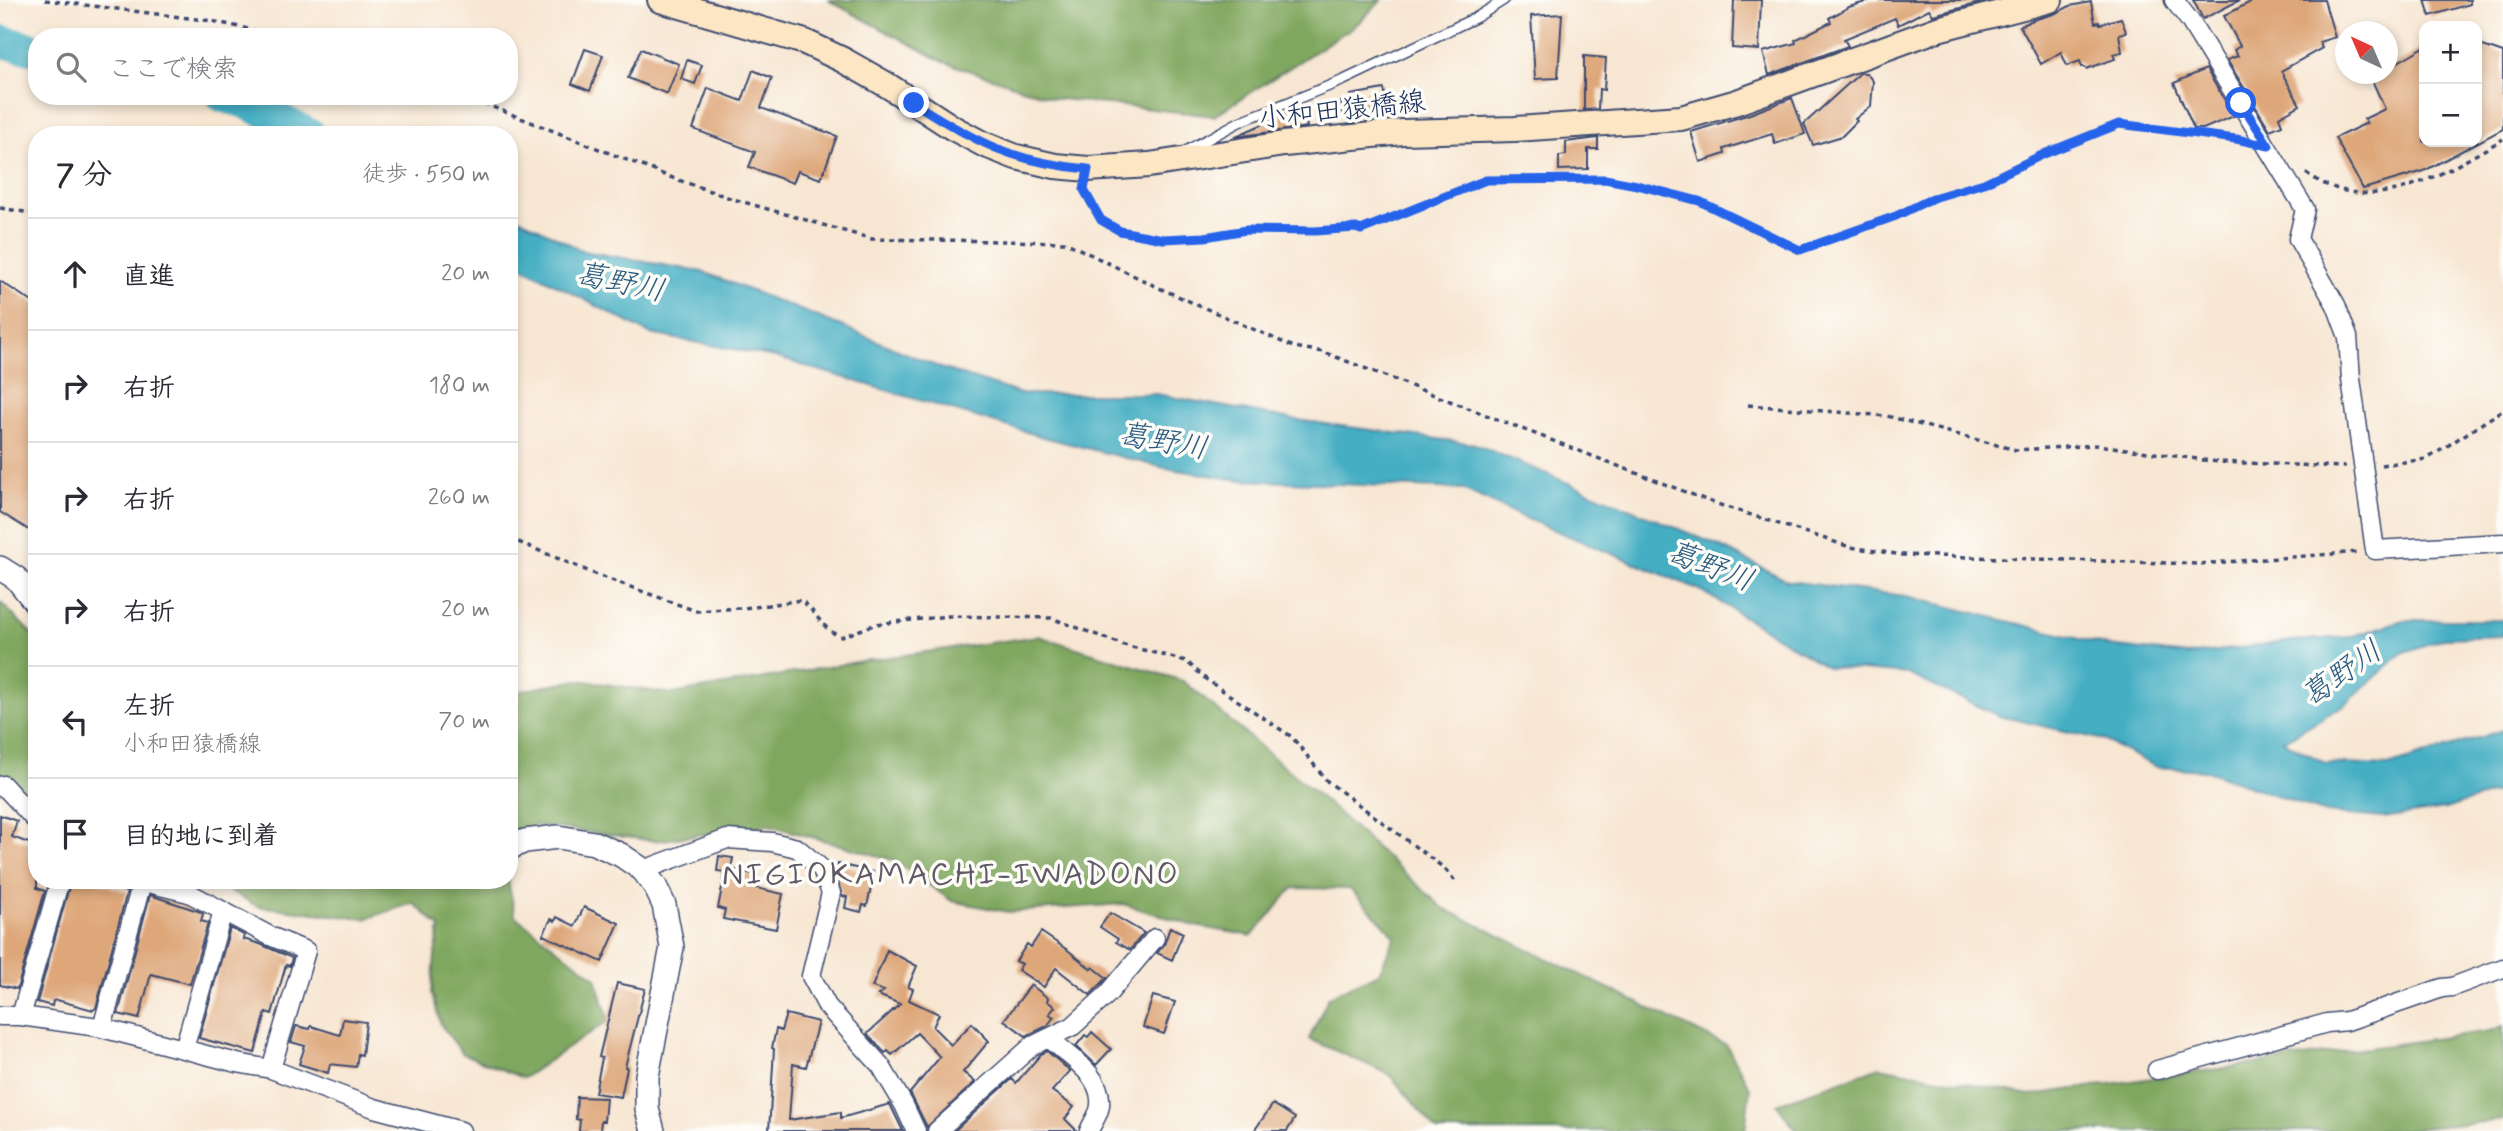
<!DOCTYPE html>
<html lang="ja">
<meta charset="utf-8">
<style>
body{margin:0;font-family:Mynerve,"Klee One",sans-serif;background:#f2f2f3;color:#2b2b33}
.controls{position:absolute;right:21px;top:21px;display:grid;overflow:hidden;border-radius:14px;box-shadow:0 4px 10px #0003}
.controls button{width:63px;height:63px;display:grid;place-items:center;padding:0;border:0;border-bottom:2px solid #e1e1e2;background:#fff;color:#2b2b33;font:35px sans-serif}
.compass{position:absolute;left:2335px;top:21px;width:63px;height:63px;border-radius:50%;background:#fff;box-shadow:0 4px 10px #0003;rotate:316deg}
.stop{position:absolute;width:21px;height:21px;margin:-16px;border:5px solid #2563eb;border-radius:50%;background:#fff}
.stop.end{background:#2563eb;border-color:#fff;box-shadow:0 2px 7px #0008}
.list{margin:0;padding:0;list-style:none}
h2{display:flex;justify-content:space-between;align-items:center;height:91px;margin:0;padding:0 28px;font-size:30px}
h2 small{font-size:23px;font-weight:400;color:#7c7c81}
.list li{display:grid;grid-template-columns:46px 1fr auto;gap:21px;align-items:center;box-sizing:border-box;height:112px;padding:0 28px;border-top:2px solid #e1e1e2}
.list b{display:block;font-size:26px;white-space:nowrap}
.list p{margin:0;font-size:23px;white-space:nowrap;color:#7c7c81}
.list em{font-size:23px;font-style:normal;color:#7c7c81}
.icon{flex:none;width:38px;height:38px;fill:none;stroke:currentColor;stroke-width:2;stroke-linecap:round;stroke-linejoin:round}
.map{position:relative;flex:none;width:2503px;height:1131px;overflow:hidden}
.search{position:absolute;background:#fff;box-shadow:0 4px 10px #0003;left:28px;top:28px;width:490px;height:77px;display:flex;align-items:center;gap:18px;box-sizing:border-box;padding:0 24px;border-radius:28px;color:#7c7c81;font-size:26px}
.panel{position:absolute;background:#fff;box-shadow:0 4px 10px #0003;left:28px;top:126px;width:490px;height:763px;border-radius:28px}
.map>svg:first-child{display:block}
.forest{fill:#80a75e;stroke:#4e6b5e;stroke-width:2}
.water{fill:#44aec3;stroke:#306e90;stroke-width:2}
.lines{fill:none;stroke-linecap:round;stroke-linejoin:round}
.river{stroke:#44aec3;stroke-width:33}
.building{fill:#dea77a}
.service-casing{stroke:#3c4a6f;stroke-width:12}
.minor-casing{stroke:#3c4a6f;stroke-width:21}
.tertiary-casing{stroke:#3c4a6f;stroke-width:26}
.secondary-casing{stroke:#3c4a6f;stroke-width:28}
.path{stroke:#3c4a6f;stroke-width:3.5;stroke-dasharray:5 5;stroke-linecap:butt}
.service{stroke:#fff;stroke-width:9}
.minor{stroke:#fff;stroke-width:18}
.tertiary{stroke:#fff;stroke-width:23}
.secondary{stroke:#fce6c4;stroke-width:24}
.route{stroke:#2563eb;stroke-width:9}
.labels{text-anchor:middle;dominant-baseline:central;stroke-width:7;stroke-linejoin:round;paint-order:stroke}
.street-label{font-size:28px;fill:#1b2f5e;stroke:#fdfcf7}
.water-label{font-size:30px;font-style:italic;fill:#295b81;stroke:#fdfcf7}
.quarter-label{font-size:32px;letter-spacing:2px;fill:#5f5968;stroke:#fdfcf7}
</style>
<div class="map">
<svg width="2503" height="1131" viewBox="0 0 2503 1131">
<rect width="100%" height="100%" fill="#fdfcf7"/>
<filter id="ink" filterUnits="userSpaceOnUse"><feTurbulence type="fractalNoise" baseFrequency=".0143" numOctaves="2"/><feDisplacementMap in="SourceGraphic" scale="14" xChannelSelector="R" yChannelSelector="G"/><feConvolveMatrix kernelMatrix="1 2 1 2 8 2 1 2 1" color-interpolation-filters="sRGB"/></filter>
<filter id="wash" filterUnits="userSpaceOnUse"><feTurbulence type="fractalNoise" baseFrequency=".00686" numOctaves="4" result="noise"/><feDisplacementMap in="SourceGraphic" scale="28" xChannelSelector="R" yChannelSelector="G"/><feGaussianBlur stdDeviation="1.57" result="paint"/><feColorMatrix in="noise" values="0 0 0 0 0 0 0 0 0 0 0 0 0 0 0 0 0 1.4 0 .05"/><feComposite in="paint" operator="in"/></filter>
<g filter="url(#wash)">
<rect width="100%" height="100%" fill="#f7e6d2"/>
<path class="forest" d="M 828,0 L 1382,0 L 1356,25 L 1214,116 L 1052,98 L 944,62 Z
M 0,602 L 37,639 L 37,817 L 0,788 Z
M 1038,636 L 1183,681 L 1318,795 L 1443,908 L 1727,1046 L 1750,1088 L 1745,1131 L 1437,1131 L 1389,1074 L 1309,1039 L 1329,996 L 1379,973 L 1395,936 L 1350,889 L 1293,888 L 1252,936 L 1195,926 L 1123,904 L 1008,912 L 952,901 L 893,860 L 769,825 L 655,841 L 535,825 L 509,872 L 509,693 L 578,680 L 672,694 L 862,661 Z
M 211,880 L 508,880 L 515,916 L 596,978 L 609,1020 L 523,1078 L 463,1054 L 441,1025 L 432,992 L 435,956 L 440,927 L 413,903 L 365,919 L 257,906 Z
M 2503,1026 L 2503,1120 L 2394,1131 L 1797,1131 L 1777,1104 L 1880,1067 L 2031,1095 L 2490,1031 Z"/>
<path class="water" d="M 509,213 L 583,251 L 703,272 L 841,326 L 941,368 L 1021,394 L 1156,394 L 1297,420 L 1475,444 L 1717,545 L 1788,581 L 1906,596 L 2108,646 L 2188,655 L 2291,641 L 2350,637 L 2403,620 L 2503,620 L 2503,636 L 2444,638 L 2402,653 L 2346,704 L 2283,741 L 2325,763 L 2388,766 L 2503,730 L 2503,790 L 2445,809 L 2383,818 L 2326,813 L 2204,770 L 2156,767 L 2104,740 L 1999,716 L 1908,674 L 1827,667 L 1698,589 L 1525,518 L 1463,489 L 1239,480 L 1165,468 L 1043,437 L 775,357 L 650,334 L 509,260 Z"/>
<g class="lines">
<path class="river" d="M 0,41 L 37,50
M 223,96 L 245,102 L 310,135"/>
</g>
<g id="blocks">
<path class="building" d="M 1734,0 L 1761,0 L 1759,50 L 1732,48 Z
M 1872,0 L 1991,0 L 1933,15 L 1929,9 L 1898,25 L 1895,18 L 1844,39 L 1848,46 L 1769,75 L 1763,52 L 1796,43 L 1795,40 L 1831,22 L 1829,18 L 1849,7 Z
M 2193,0 L 2240,0 L 2203,19 Z
M 2254,0 L 2324,0 L 2335,37 L 2319,42 L 2322,48 L 2281,71 L 2300,105 L 2279,117 L 2282,125 L 2270,130 L 2227,60 L 2238,56 L 2234,50 L 2240,46 L 2224,16 Z
M 2425,0 L 2470,0 L 2470,4 L 2430,16 Z
M 2091,2 L 2095,23 L 2099,22 L 2100,24 L 2121,18 L 2126,32 L 2119,34 L 2122,52 L 2113,54 L 2115,59 L 2086,69 L 2085,67 L 2082,67 L 2080,61 L 2067,66 L 2061,52 L 2041,64 L 2020,26 L 2033,20 L 2054,14 L 2070,6 Z
M 1562,14 L 1558,78 L 1535,79 L 1531,16 Z
M 2477,44 L 2503,53 L 2503,129 L 2424,171 L 2363,189 L 2335,138 L 2367,123 L 2364,119 L 2385,109 L 2371,78 L 2379,74 L 2388,74 L 2388,68 L 2424,47 L 2424,142 L 2477,142 Z
M 585,49 L 603,55 L 590,91 L 572,84 Z
M 641,49 L 679,64 L 667,94 L 628,78 Z
M 1584,56 L 1606,58 L 1604,90 L 1599,89 L 1598,109 L 1584,110 Z
M 687,60 L 702,65 L 695,84 L 681,79 Z
M 2206,69 L 2234,116 L 2203,129 L 2194,129 L 2174,83 Z
M 753,70 L 772,78 L 761,108 L 837,136 L 821,179 L 798,171 L 793,183 L 749,167 L 755,152 L 693,129 L 708,88 L 742,101 Z
M 1860,73 L 1866,73 L 1873,81 L 1871,106 L 1855,119 L 1857,121 L 1842,136 L 1813,145 L 1804,124 Z
M 1384,89 L 1388,109 L 1343,117 L 1341,102 L 1351,100 L 1350,95 Z
M 1792,98 L 1805,134 L 1775,144 L 1772,134 L 1724,149 L 1725,154 L 1700,162 L 1691,132 L 1750,114 Z
M 1304,109 L 1307,127 L 1234,137 L 1292,111 Z
M 1598,138 L 1598,149 L 1588,149 L 1588,169 L 1559,170 L 1559,156 L 1566,155 L 1566,142 Z
M 0,281 L 37,305 L 37,535 L 0,512 Z
M 0,815 L 17,821 L 12,837 L 37,846 L 37,888 L 45,891 L 17,989 L 0,985 Z
M 719,856 L 733,858 L 731,869 L 758,875 L 756,888 L 783,894 L 776,929 L 723,919 L 725,910 L 718,908 L 725,872 L 717,871 Z
M 838,864 L 873,872 L 871,878 L 873,879 L 867,906 L 863,905 L 861,912 L 845,908 L 847,897 L 842,896 L 836,874 Z
M 71,880 L 90,880 L 127,892 L 96,1008 L 93,1010 L 57,1000 L 53,1001 L 52,1006 L 37,1002 Z
M 150,895 L 198,911 L 203,914 L 201,921 L 208,923 L 190,984 L 151,974 L 139,1019 L 118,1014 Z
M 584,907 L 619,923 L 602,962 L 543,935 L 551,919 L 555,921 L 557,917 L 575,926 Z
M 1110,913 L 1144,933 L 1130,950 L 1116,942 L 1118,939 L 1100,927 Z
M 1170,927 L 1183,933 L 1172,960 L 1157,953 L 1164,945 Z
M 230,928 L 244,935 L 243,939 L 260,944 L 292,958 L 290,966 L 286,965 L 272,1014 L 266,1012 L 255,1053 L 199,1038 Z
M 1041,932 L 1069,951 L 1091,969 L 1093,967 L 1107,978 L 1090,995 L 1056,968 L 1044,987 L 1018,970 L 1022,964 L 1016,961 L 1027,944 L 1031,947 Z
M 887,950 L 917,966 L 908,987 L 913,989 L 909,1000 L 939,1014 L 933,1027 L 951,1045 L 972,1023 L 989,1041 L 963,1072 L 975,1082 L 927,1127 L 910,1093 L 940,1057 L 917,1033 L 892,1055 L 888,1051 L 885,1053 L 867,1034 L 900,1004 L 878,995 L 884,991 L 872,987 Z
M 617,983 L 645,989 L 625,1067 L 627,1068 L 621,1097 L 595,1093 L 602,1058 L 599,1057 Z
M 1031,985 L 1048,998 L 1047,1001 L 1055,1007 L 1049,1014 L 1054,1017 L 1047,1026 L 1026,1036 L 1004,1020 Z
M 1153,996 L 1175,1002 L 1164,1034 L 1143,1027 Z
M 786,1014 L 818,1022 L 806,1067 L 793,1064 L 789,1120 L 841,1112 L 841,1118 L 890,1104 L 903,1131 L 769,1131 L 774,1049 L 772,1048 L 776,1029 L 781,1031 Z
M 343,1019 L 366,1022 L 362,1055 L 358,1054 L 356,1067 L 330,1064 L 328,1073 L 299,1064 L 305,1046 L 291,1042 L 296,1026 L 310,1029 L 311,1026 L 340,1035 Z
M 1092,1032 L 1111,1049 L 1096,1065 L 1076,1046 L 1085,1035 L 1088,1037 Z
M 1047,1051 L 1070,1071 L 1052,1091 L 1074,1107 L 1065,1119 L 1077,1131 L 954,1131 L 1012,1079 L 1016,1083 L 1041,1054 Z
M 577,1097 L 606,1098 L 604,1121 L 601,1121 L 600,1131 L 579,1131 L 580,1120 L 576,1119 Z
M 1273,1104 L 1295,1118 L 1287,1131 L 1254,1131 Z"/>
</g>
</g>
<g filter="url(#ink)">
<use href="#blocks" fill-opacity="0" stroke="#3c4a6f" stroke-width="2"/>
<g class="lines">
<g class="service-casing">
<path id="service" d="M 1184,152 L 1239,122 L 1344,80 L 1477,17 L 1504,0"/>
</g>
<g class="minor-casing">
<path id="minor" d="M 2174,0 L 2190,21 L 2305,209 L 2298,239 L 2336,305 L 2348,337 L 2351,379 L 2375,550 L 2503,543
M 0,787 L 3,785 L 37,822
M 643,870 L 727,839 L 772,842 L 797,848 L 822,869 L 831,893 L 811,976 L 827,1006 L 881,1066 L 904,1105 L 916,1131
M 136,880 L 189,893 L 270,936 L 306,951 L 271,1069
M 0,1016 L 21,1016 L 98,1027 L 237,1063 L 271,1069 L 374,1108 L 461,1131
M 21,1016 L 60,880
M 102,1028 L 142,882
M 1049,1038 C 1068,1056 1103,1075 1100,1105 C 1100,1113 1092,1123 1089,1131
M 184,1049 L 223,911
M 2157,1070 L 2327,1023 L 2347,1021 L 2442,988 L 2452,987 L 2503,968
M 937,1131 L 1032,1046 L 1073,1026 L 1108,994 L 1155,938"/>
</g>
<g class="tertiary-casing">
<path id="tertiary" d="M 0,568 L 16,578 L 37,604
M 509,848 L 525,841 L 558,837 L 594,843 L 621,855 L 643,870 L 655,886 L 664,905 L 672,947 L 647,1076 L 647,1109 L 653,1131"/>
</g>
<g class="secondary-casing">
<path id="secondary" d="M 660,0 L 805,42 L 843,60 L 887,85 L 953,128 L 983,144 L 1016,157 L 1055,166 L 1088,169 L 1149,165 L 1284,144 L 1403,132 L 1515,129 L 1681,118 L 1737,102 L 1938,29 L 2050,0"/>
</g>
<path class="path" d="M 45,0 L 212,21 L 285,37
M 465,96 L 670,177 L 733,199 L 872,239 L 1065,242 L 1159,288 L 1294,347 L 1323,352 L 1714,503 L 1850,547 L 1903,555 L 2199,564 L 2359,552
M 2306,173 C 2373,221 2442,174 2503,139
M 1084,191 L 1101,220 L 1120,231 L 1163,239 L 1205,237 L 1246,230 L 1315,231 L 1356,228 L 1361,230 L 1486,180 L 1605,179 L 1637,185 L 1699,201 L 1800,250 L 1896,216 L 1933,198 L 1984,183 L 2044,154 L 2119,124 L 2244,141
M 0,208 L 37,214
M 1748,405 L 1887,416 L 2016,450 L 2098,445 L 2218,462 L 2346,467
M 2381,465 L 2427,459 L 2503,410
M 509,538 L 595,574 L 696,611 L 755,607 L 801,600 C 817,613 822,629 841,637 L 876,624 L 949,616 L 1051,618 L 1124,645 L 1186,661 L 1207,680 L 1292,737 L 1327,781 L 1444,868 L 1456,882"/>
<use href="#service" class="service"/>
<use href="#minor" class="minor"/>
<use href="#tertiary" class="tertiary"/>
<use href="#secondary" class="secondary"/>
</g>
</g>
<g class="lines" filter="url(#ink)">
<path class="route" d="M 914,103 C 977,143 1013,162 1088,169 L 1084,190 L 1101,220 L 1120,231 L 1163,239 L 1205,237 L 1246,230 L 1315,231 L 1356,228 L 1361,230 L 1486,180 L 1605,179 L 1637,185 L 1699,201 L 1800,250 L 1896,216 L 1933,198 L 1984,183 L 2044,154 L 2119,124 L 2236,139 L 2269,146 L 2241,103"/>
</g>
<g class="labels">
<g class="street-label">
<text transform="translate(1342 111) rotate(-6)">小和田猿橋線</text>
</g>
<g class="water-label">
<text transform="translate(620 283) rotate(12)">葛野川</text>
<text transform="translate(1163 442) rotate(10)">葛野川</text>
<text transform="translate(1710 567) rotate(21)">葛野川</text>
<text transform="translate(2342 674) rotate(-35)">葛野川</text>
</g>
<g class="quarter-label">
<text x="951" y="875">NIGIOKAMACHI-IWADONO</text>
</g>
</g>
</svg>
<div class="controls">
<button>+</button>
<button>−</button>
</div>
<svg class="compass" viewBox="-18 -18 36 36"><path d="M0-13l5 13h-10z" fill="#e53935"/><path d="M0 13l5-13h-10z" fill="#7c7c81"/></svg>
<div class="stop" style="left:2241px;top:103px"></div>
<div class="stop end" style="left:914px;top:103px"></div>
<div class="search"><svg class="icon" aria-label="search" viewBox="0 0 24 24"><circle cx="10" cy="10" r="6"/><path d="M15 15l6 6"/></svg>ここで検索</div>
<section class="panel">
<h2>7 分<small>徒歩 · 550 m</small></h2>
<ul class="list">
<li><svg class="icon" aria-label="ahead" viewBox="0 0 24 24"><path d="M12 20V5M6 11l6-6 6 6"/></svg><div><b>直進</b></div><em>20 m</em></li>
<li><svg class="icon" aria-label="right" viewBox="0 0 24 24"><path d="M7 20v-9h11M14 6l5 5-5 5"/></svg><div><b>右折</b></div><em>180 m</em></li>
<li><svg class="icon" aria-label="right" viewBox="0 0 24 24"><path d="M7 20v-9h11M14 6l5 5-5 5"/></svg><div><b>右折</b></div><em>260 m</em></li>
<li><svg class="icon" aria-label="right" viewBox="0 0 24 24"><path d="M7 20v-9h11M14 6l5 5-5 5"/></svg><div><b>右折</b></div><em>20 m</em></li>
<li><svg class="icon" aria-label="left" viewBox="0 0 24 24"><path d="M17 20v-9H6M10 6l-5 5 5 5"/></svg><div><b>左折</b><p>小和田猿橋線</p></div><em>70 m</em></li>
<li><svg class="icon" aria-label="arrive" viewBox="0 0 24 24"><path d="M6 21V4h12l-3 4 3 4H6"/></svg><div><b>目的地に到着</b></div></li>
</ul>
</section>
</div>
